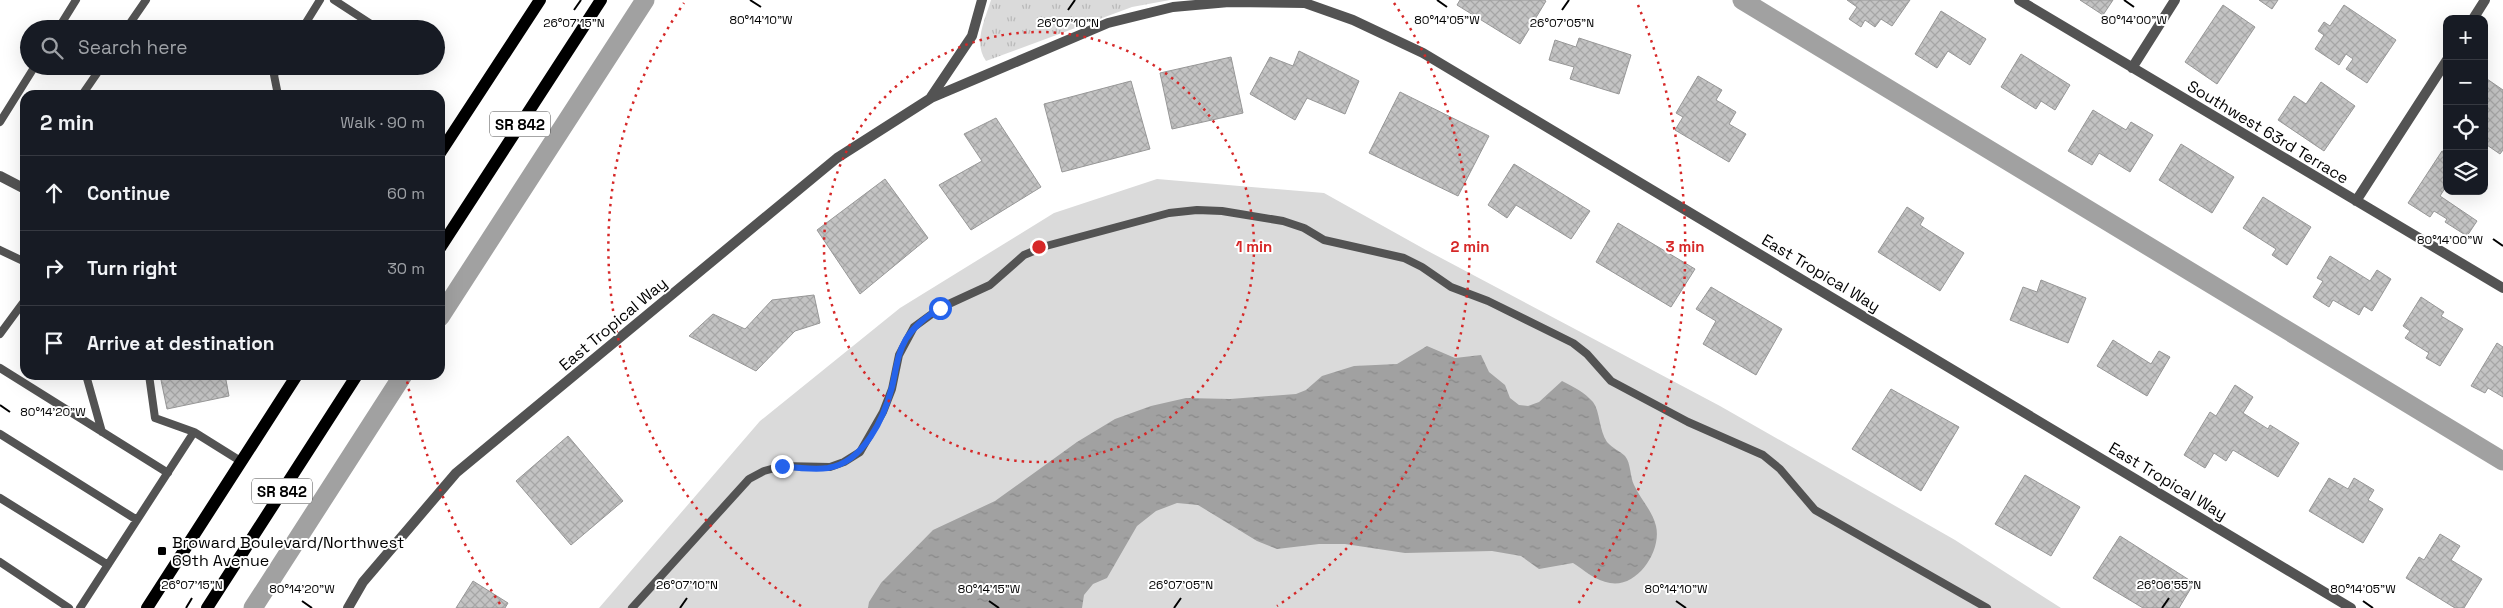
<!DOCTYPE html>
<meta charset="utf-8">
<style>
body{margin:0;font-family:"Space Grotesk",sans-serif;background:#242831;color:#f1f3f6}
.controls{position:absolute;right:15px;top:15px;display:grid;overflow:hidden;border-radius:10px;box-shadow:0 5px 20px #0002}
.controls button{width:45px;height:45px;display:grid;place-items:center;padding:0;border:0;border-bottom:1px solid #363941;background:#171b24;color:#f1f3f6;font:25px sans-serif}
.stop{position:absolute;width:15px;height:15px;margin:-11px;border:4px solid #2563eb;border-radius:50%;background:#fff}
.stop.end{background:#2563eb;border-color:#fff;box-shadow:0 1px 5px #0008}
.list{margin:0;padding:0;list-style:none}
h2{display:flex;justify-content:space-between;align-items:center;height:65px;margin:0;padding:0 20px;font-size:21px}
h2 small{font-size:16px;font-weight:400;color:#9ea1a6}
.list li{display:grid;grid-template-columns:32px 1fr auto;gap:15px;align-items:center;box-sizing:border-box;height:75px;padding:0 20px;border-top:1px solid #363941}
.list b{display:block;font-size:19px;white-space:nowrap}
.list em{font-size:16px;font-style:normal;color:#9ea1a6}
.icon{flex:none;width:28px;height:28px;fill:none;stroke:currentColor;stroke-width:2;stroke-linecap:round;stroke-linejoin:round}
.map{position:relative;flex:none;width:2503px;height:608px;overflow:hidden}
.search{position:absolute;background:#171b24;box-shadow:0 5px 20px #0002;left:20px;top:20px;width:425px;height:55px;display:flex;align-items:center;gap:12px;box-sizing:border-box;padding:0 18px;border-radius:28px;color:#9ea1a6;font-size:19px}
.panel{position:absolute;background:#171b24;box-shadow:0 5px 20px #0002;left:20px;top:90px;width:425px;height:290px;border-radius:15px}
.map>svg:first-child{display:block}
.green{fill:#dadada}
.park{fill:url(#park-tufts)}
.water{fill:url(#water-ripples)}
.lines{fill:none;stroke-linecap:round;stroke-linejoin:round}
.canal{stroke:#a1a1a1;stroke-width:19}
.building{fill:url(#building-cross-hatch);stroke:#979797}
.lane{stroke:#535353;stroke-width:8}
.street{stroke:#535353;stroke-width:10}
.primary{stroke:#000;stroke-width:12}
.route{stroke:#2563eb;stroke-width:6}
.ticks{fill:none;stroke:#000;stroke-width:2}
.ring{fill:none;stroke:#d62828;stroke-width:2.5;stroke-dasharray:2.5 5}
.poi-dot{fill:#000;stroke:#fff;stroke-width:2}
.labels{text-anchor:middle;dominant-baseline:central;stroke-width:4;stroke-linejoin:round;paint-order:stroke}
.shield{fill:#fff;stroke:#4c4c4c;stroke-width:1}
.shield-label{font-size:15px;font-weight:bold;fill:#000}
.street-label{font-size:16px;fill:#000;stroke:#fff}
.poi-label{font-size:16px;fill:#000;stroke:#fff;text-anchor:start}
.ticks-label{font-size:12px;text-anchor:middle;fill:#000;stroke:#fff;stroke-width:4;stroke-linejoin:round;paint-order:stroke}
.centre{fill:#d62828;stroke:#fff;stroke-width:2.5}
.ring-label{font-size:15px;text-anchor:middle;font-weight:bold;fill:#d62828;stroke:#fff;stroke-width:4;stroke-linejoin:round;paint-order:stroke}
</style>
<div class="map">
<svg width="2503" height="608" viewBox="0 0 2503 608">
<defs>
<pattern id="park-tufts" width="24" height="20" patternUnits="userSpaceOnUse" patternTransform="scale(1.25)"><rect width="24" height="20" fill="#dadada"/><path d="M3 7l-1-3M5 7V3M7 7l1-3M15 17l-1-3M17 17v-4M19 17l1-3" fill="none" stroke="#b9b9b9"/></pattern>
<pattern id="water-ripples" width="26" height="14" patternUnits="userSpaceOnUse" patternTransform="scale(1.25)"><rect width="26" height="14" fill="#a1a1a1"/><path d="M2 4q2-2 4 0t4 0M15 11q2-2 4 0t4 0" fill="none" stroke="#898989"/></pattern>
<pattern id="building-cross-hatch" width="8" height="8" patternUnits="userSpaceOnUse" patternTransform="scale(1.25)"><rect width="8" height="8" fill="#c3c3c3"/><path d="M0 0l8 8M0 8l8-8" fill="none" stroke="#a6a6a6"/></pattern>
</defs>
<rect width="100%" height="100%" fill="#fff"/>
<path class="green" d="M 1157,179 L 1324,193 L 1426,250 L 1720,406 L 1955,540 L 2061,608 L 599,608 L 760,421 L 900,308 L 1054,213 Z"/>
<path class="park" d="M 991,0 L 1170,0 L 1132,7 L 986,61 C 973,43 985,20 991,0 Z"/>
<path class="water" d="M 1427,346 L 1455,358 L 1481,355 L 1489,372 L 1505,385 L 1510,398 L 1519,405 L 1528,406 L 1539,402 L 1562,381 C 1574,387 1584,392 1593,402 C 1600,411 1599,430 1607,442 C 1612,448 1620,451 1625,456 C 1631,463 1630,477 1634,485 C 1641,500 1652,510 1656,526 C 1662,551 1637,588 1610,583 C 1596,581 1584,570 1573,563 L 1539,569 L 1521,556 L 1492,551 L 1405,553 L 1345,544 L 1319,544 L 1277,549 L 1257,541 L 1198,505 L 1177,503 L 1156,511 L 1137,526 L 1107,578 L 1093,584 L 1084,595 L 1082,608 L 868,608 L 869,602 L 881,583 L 933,530 L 995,501 L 1077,442 L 1115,419 L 1151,406 L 1186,398 L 1230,399 L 1296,394 L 1306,390 L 1322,376 L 1354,366 L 1397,364 Z"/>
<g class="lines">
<path class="canal" d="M 1742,0 L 2503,461
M 440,317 L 645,0
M 253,608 L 403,375"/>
</g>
<path class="building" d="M 1460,0 L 1544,0 L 1546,1 L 1520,44 L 1457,5 Z
M 1847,0 L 1910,0 L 1892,26 L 1881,19 L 1875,27 L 1865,20 L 1861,27 L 1849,19 L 1857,7 Z
M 2080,0 L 2113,0 L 2103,15 Z
M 2259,0 L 2278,0 L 2272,9 Z
M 2223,5 L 2255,27 L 2217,84 L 2185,62 Z
M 2344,5 L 2396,40 L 2367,83 L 2346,69 L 2353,59 L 2346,54 L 2339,65 L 2315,49 L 2324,35 L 2318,31 L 2324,22 L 2330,26 Z
M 1941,11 L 1986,39 L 1970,65 L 1948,51 L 1937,68 L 1915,54 Z
M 1579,38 L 1631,55 L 1619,94 L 1570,79 L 1574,67 L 1549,60 L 1555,40 L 1576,47 Z
M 1299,51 L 1359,81 L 1345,114 L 1307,98 L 1295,120 L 1250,94 L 1270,57 L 1293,66 Z
M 2021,54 L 2070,85 L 2055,110 L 2041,101 L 2036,109 L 2001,87 Z
M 1231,57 L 1243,113 L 1172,129 L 1160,73 Z
M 1698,76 L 1722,90 L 1716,100 L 1736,112 L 1729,124 L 1746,134 L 1729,162 L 1675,130 L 1683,117 L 1676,113 Z
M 2487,79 L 2503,90 L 2503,150 L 2500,154 L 2484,143 L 2484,82 Z
M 1131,81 L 1150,149 L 1062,172 L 1044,104 Z
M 2321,82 L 2355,106 L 2324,151 L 2278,120 L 2294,96 L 2306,104 Z
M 1400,92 L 1489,136 L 1458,196 L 1369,153 Z
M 2093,110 L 2126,130 L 2131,122 L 2153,135 L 2130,172 L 2099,153 L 2092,165 L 2068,151 Z
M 996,118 L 1041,187 L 971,230 L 939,185 L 982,161 L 964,134 Z
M 2181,144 L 2234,177 L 2212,213 L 2159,180 Z
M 2442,151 L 2447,154 L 2447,185 L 2440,196 L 2477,221 L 2467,236 L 2445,222 L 2447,219 L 2434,211 L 2430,217 L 2408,203 Z
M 1514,164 L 1590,211 L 1571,239 L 1516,205 L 1507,218 L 1488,205 Z
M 885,179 L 928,238 L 860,294 L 817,230 Z
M 2263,197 L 2311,227 L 2287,265 L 2272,255 L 2276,249 L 2243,228 Z
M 1907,207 L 1924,218 L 1920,225 L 1964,253 L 1940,291 L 1878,252 Z
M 1618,223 L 1695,269 L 1671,307 L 1596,262 Z
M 2330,256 L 2370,281 L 2377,270 L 2391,279 L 2372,311 L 2364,306 L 2359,315 L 2333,300 L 2329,307 L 2313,297 L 2323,281 L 2317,278 Z
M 2041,280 L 2086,298 L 2068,343 L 2010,320 L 2023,287 L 2037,292 Z
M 1711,287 L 1782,329 L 1756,375 L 1703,344 L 1716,321 L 1696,309 Z
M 814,295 L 820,323 L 795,331 L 756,371 L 689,336 L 713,314 L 745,329 L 772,300 Z
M 2421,297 L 2444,312 L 2441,316 L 2463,329 L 2440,366 L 2426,358 L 2429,353 L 2405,338 L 2410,331 L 2403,326 Z
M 2113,340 L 2151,364 L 2159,351 L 2170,357 L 2147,396 L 2097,366 Z
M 2497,343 L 2503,347 L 2503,397 L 2488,388 L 2485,393 L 2471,386 Z
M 160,375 L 225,375 L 229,396 L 167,409 Z
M 2235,385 L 2253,397 L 2243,413 L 2268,429 L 2270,425 L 2299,443 L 2278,477 L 2233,450 L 2226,461 L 2214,453 L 2205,468 L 2184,455 L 2210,412 L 2216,416 Z
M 1891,389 L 1959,427 L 1921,491 L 1852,449 Z
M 568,436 L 623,501 L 571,545 L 516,481 Z
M 2025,475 L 2080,507 L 2051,556 L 1995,524 Z
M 2329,478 L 2348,489 L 2354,478 L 2374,490 L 2368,500 L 2383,509 L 2363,543 L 2309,511 Z
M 2440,534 L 2460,546 L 2451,560 L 2482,579 L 2464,608 L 2455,608 L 2406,578 L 2419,557 L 2424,560 Z
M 2120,536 L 2194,583 L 2179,608 L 2143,608 L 2093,578 Z
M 473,581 L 508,603 L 505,608 L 456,608 Z"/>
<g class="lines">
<path class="lane" d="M 334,0 L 371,24 L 368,29
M 58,29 L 76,0
M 126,29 L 146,0
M 302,29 L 320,0
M 82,95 L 102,66
M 278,95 L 274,75 L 279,66
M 0,122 L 35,66
M 0,250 L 25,262
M 0,334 L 25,300
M 0,368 L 168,473
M 86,375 L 102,432
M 149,375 L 155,418 L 194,432 L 242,462
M 0,434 L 137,520
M 0,498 L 108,565
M 0,562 L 69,608
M 80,608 L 194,432
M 632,608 L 749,479 L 764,471 L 782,466 L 830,467 L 844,462 L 860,452 L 883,412 L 892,389 L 899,355 L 914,327 L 940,308 L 990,285 L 1024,255 L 1046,246 L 1169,213 L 1197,210 L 1222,211 L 1283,221 L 1304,228 L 1324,240 L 1404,258 L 1422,267 L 1451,287 L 1488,301 L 1573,343 L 1587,354 L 1611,381 L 1688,422 L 1763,455 L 1780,469 L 1815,510 L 1987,608"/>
<path class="street" d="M 2019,0 L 2503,288
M 2473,19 L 2485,0
M 2132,68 L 2175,0
M 931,97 L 972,36 L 982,0
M 0,176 L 25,189
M 2356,201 L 2447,60
M 348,608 L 363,582 L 456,473 L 837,158 L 931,98 L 1108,23 L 1173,7 L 1229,2 L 1305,3 L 1353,20 L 1423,53 L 2351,608"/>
<path class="primary" d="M 440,153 L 540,0
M 440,248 L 601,0
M 147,608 L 297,375
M 207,608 L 357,375"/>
</g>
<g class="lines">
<path class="route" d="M 782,466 C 798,468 813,470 828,468 C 864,462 884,418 892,387 C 896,371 897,354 906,339 C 915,325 926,317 940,308"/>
</g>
<path class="ticks" d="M 750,0 L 761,7M 1437,0 L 1447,7M 2124,0 L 2134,7M 574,10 L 581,0M 1068,10 L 1075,0M 1562,10 L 1569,0M 2493,239 L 2503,246M 0,405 L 10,412M 302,601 L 312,608M 989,601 L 999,608M 1676,601 L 1686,608M 2363,601 L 2373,608M 186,608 L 192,598M 680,608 L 687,598M 1174,608 L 1181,598M 2162,608 L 2169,598"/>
<g class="ring">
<circle cx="1039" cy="247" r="215"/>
<path d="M801 606A431 431 0 0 1 684 3M1394 3A431 431 0 0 1 1277 606"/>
<path d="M500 604A646 646 0 0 1 406 376M1638 5A646 646 0 0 1 1578 604"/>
</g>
<rect class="poi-dot" x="157" y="546" width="10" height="10" rx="2.5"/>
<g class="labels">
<g class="shield">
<rect x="490" y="111.5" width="60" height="25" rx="4"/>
<rect x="252" y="478.5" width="60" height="25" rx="4"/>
</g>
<g class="shield-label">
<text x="520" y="124">SR 842</text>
<text x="282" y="491">SR 842</text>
</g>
<g class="street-label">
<text transform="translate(2268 132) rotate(31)">Southwest 63rd Terrace</text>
<text transform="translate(1821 273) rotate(31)">East Tropical Way</text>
<text transform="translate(613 324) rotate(-40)">East Tropical Way</text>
<text transform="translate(2168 481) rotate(31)">East Tropical Way</text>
</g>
<g class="poi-label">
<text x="172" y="542">Broward Boulevard/Northwest<tspan x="172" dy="18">69th Avenue</tspan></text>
</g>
</g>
<g class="ticks-label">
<text x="761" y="24">80°14'10"W</text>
<text x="1447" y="24">80°14'05"W</text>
<text x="2134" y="24">80°14'00"W</text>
<text x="1562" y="27">26°07'05"N</text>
<text x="574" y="27">26°07'15"N</text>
<text x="1068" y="27">26°07'10"N</text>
<text x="2450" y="244">80°14'00"W</text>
<text x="53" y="416">80°14'20"W</text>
<text x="192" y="589">26°07'15"N</text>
<text x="687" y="589">26°07'10"N</text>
<text x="1181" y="589">26°07'05"N</text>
<text x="2169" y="589">26°06'55"N</text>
<text x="2363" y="593">80°14'05"W</text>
<text x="302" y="593">80°14'20"W</text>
<text x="989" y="593">80°14'15"W</text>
<text x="1676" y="593">80°14'10"W</text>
</g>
<circle cx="1039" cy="247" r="8" class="centre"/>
<g class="ring-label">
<text x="1254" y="252">1 min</text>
<text x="1470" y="252">2 min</text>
<text x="1685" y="252">3 min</text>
</g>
</svg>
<div class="controls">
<button>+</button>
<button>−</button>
<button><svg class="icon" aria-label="locate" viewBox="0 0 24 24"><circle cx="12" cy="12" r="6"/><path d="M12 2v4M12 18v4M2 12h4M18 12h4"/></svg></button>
<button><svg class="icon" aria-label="layers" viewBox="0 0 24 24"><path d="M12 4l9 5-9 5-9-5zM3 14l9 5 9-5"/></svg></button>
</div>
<div class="stop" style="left:940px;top:308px"></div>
<div class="stop end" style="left:782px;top:466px"></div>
<div class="search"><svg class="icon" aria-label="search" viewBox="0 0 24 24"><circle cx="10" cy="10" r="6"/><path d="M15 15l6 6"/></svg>Search here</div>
<section class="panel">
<h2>2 min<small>Walk · 90 m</small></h2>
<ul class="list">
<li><svg class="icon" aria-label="ahead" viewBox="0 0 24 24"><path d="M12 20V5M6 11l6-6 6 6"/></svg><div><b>Continue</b></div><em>60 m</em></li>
<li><svg class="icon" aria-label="right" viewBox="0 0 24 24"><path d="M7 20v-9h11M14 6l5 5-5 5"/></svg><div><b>Turn right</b></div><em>30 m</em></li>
<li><svg class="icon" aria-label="arrive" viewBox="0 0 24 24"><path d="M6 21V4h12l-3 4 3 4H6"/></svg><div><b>Arrive at destination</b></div></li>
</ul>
</section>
</div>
